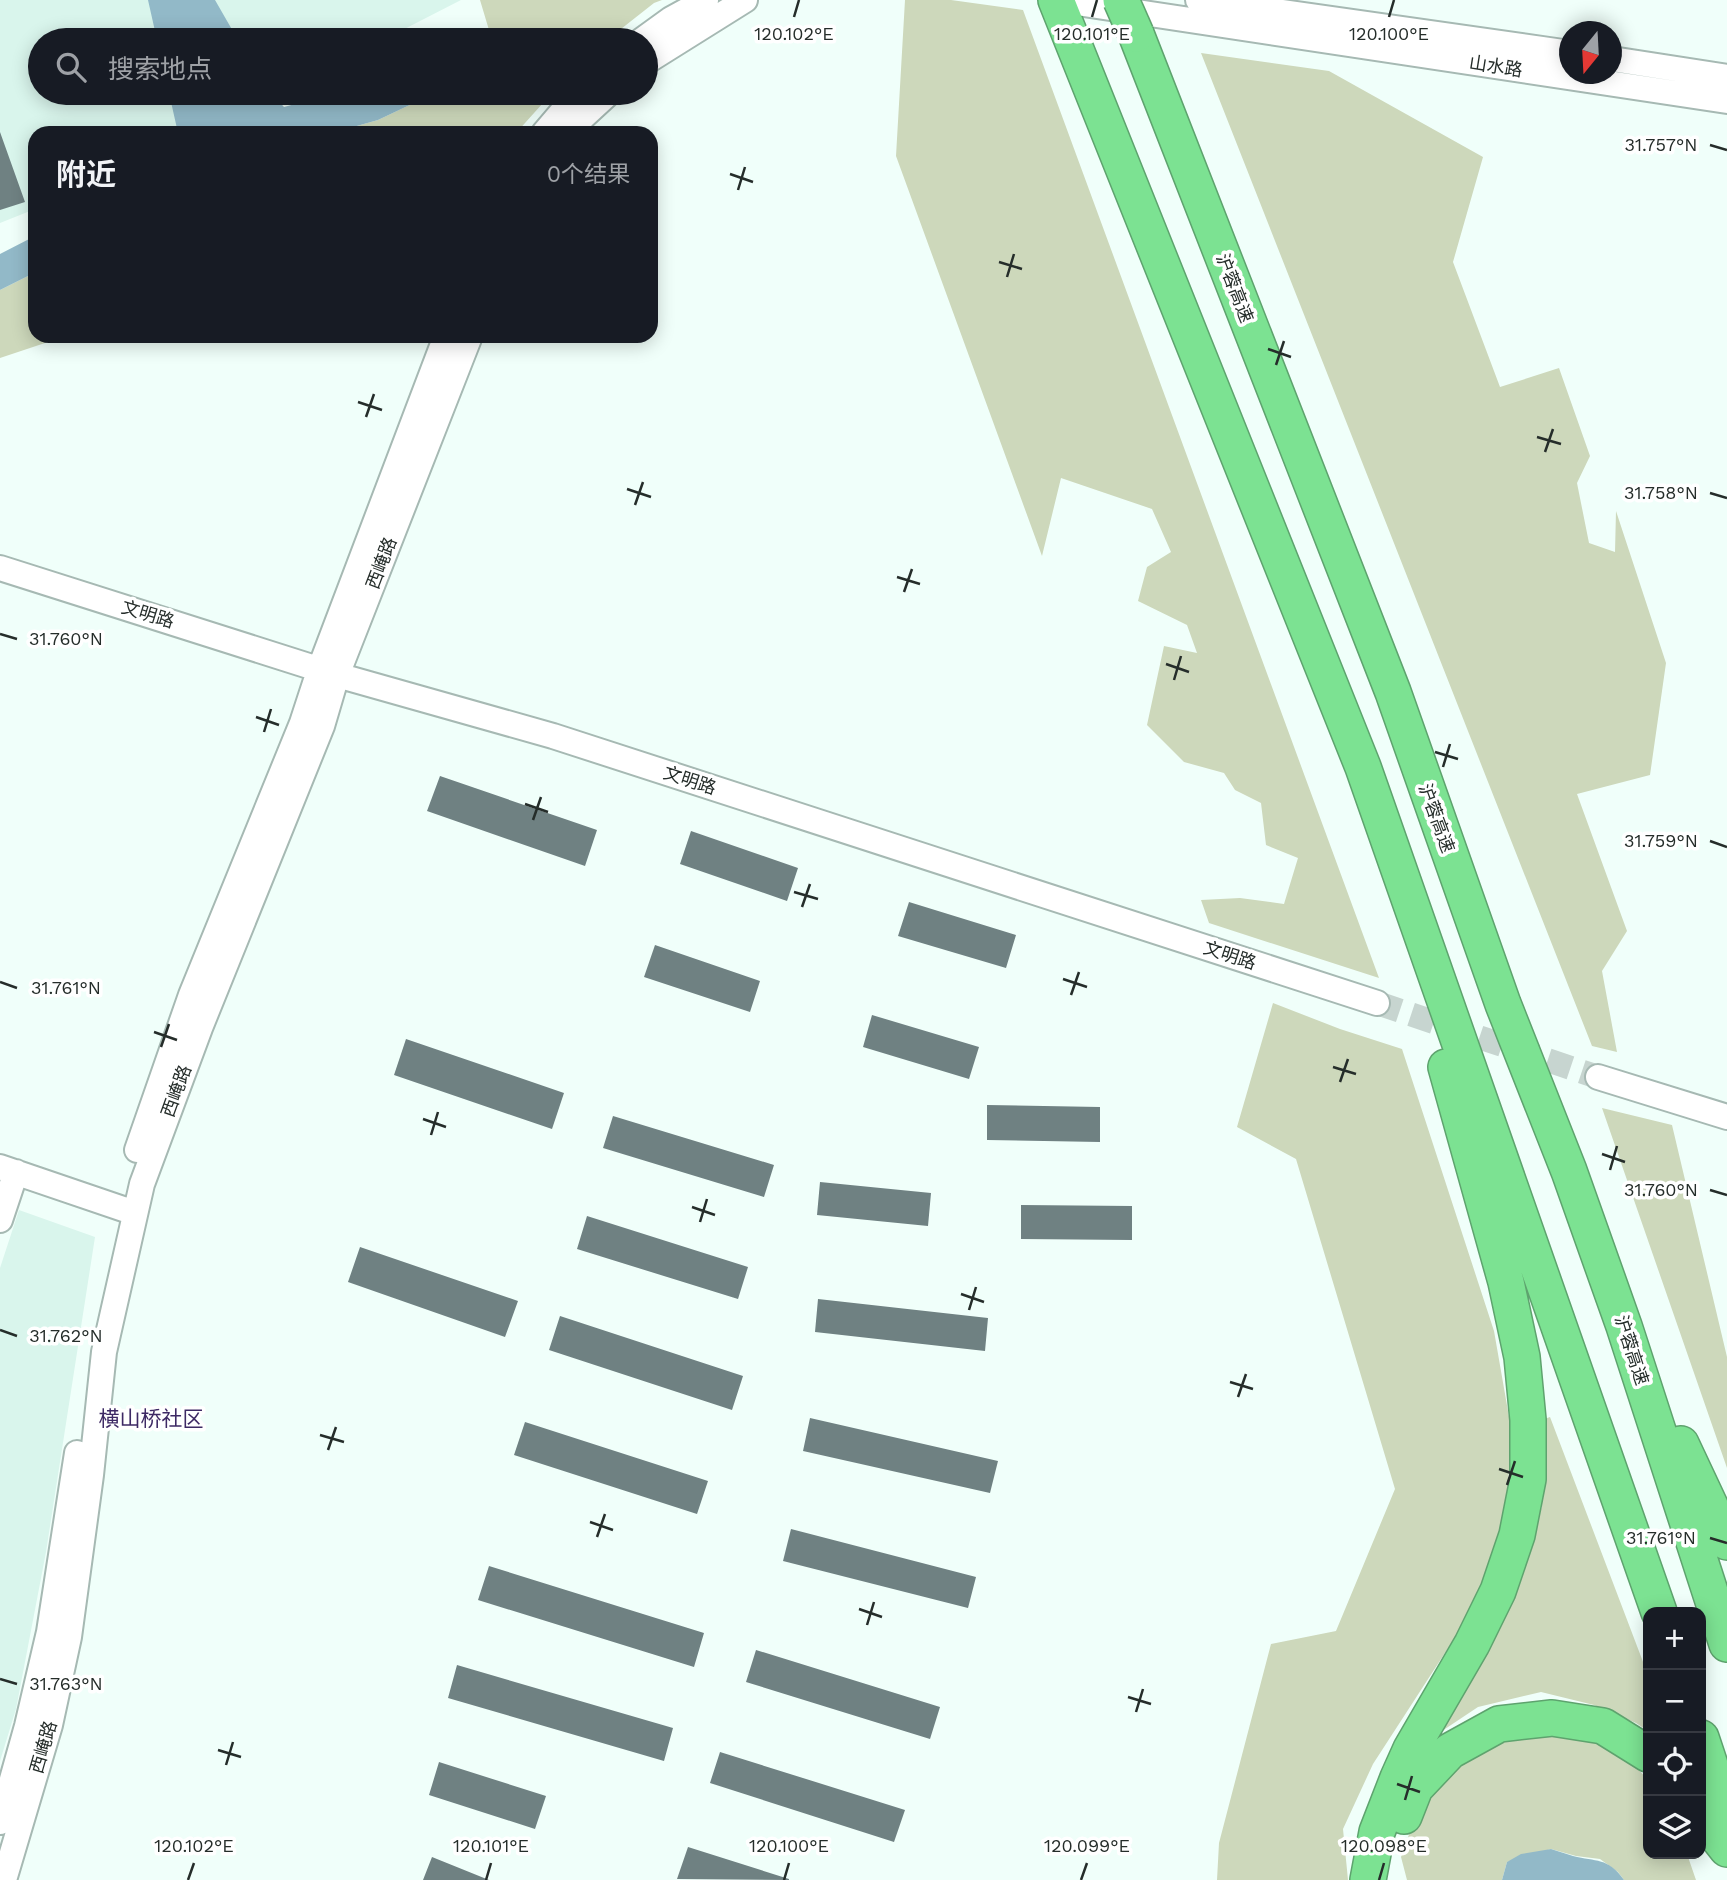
<!DOCTYPE html>
<html lang="zh">
<meta charset="utf-8">
<style>
body{margin:0;font-family:"Work Sans","Noto Sans SC",sans-serif;background:#20242c;color:#f1f3f6}
.controls{position:absolute;right:21px;bottom:21px;display:grid;overflow:hidden;border-radius:14px;box-shadow:0 4px 18px #0003}
.controls button{width:63px;height:63px;display:grid;place-items:center;padding:0;border:0;border-bottom:2px solid #363941;background:#171b24;color:#f1f3f6;font:35px sans-serif}
.compass{position:absolute;left:1559px;top:21px;width:63px;height:63px;border-radius:50%;background:#171b24;box-shadow:0 4px 18px #0003;rotate:198deg}
.list{margin:0;padding:0;list-style:none}
h2{display:flex;justify-content:space-between;align-items:center;height:91px;margin:0;padding:0 28px;font-size:30px}
h2 small{font-size:23px;font-weight:400;color:#9ea1a6}
.icon{flex:none;width:38px;height:38px;fill:none;stroke:currentColor;stroke-width:2;stroke-linecap:round;stroke-linejoin:round}
.map{position:relative;flex:none;width:1727px;height:1880px;overflow:hidden}
.search{position:absolute;background:#171b24;box-shadow:0 4px 18px #0003;left:28px;top:28px;width:630px;height:77px;display:flex;align-items:center;gap:18px;box-sizing:border-box;padding:0 24px;border-radius:38px;color:#9ea1a6;font-size:26px}
.panel{position:absolute;background:#171b24;box-shadow:0 4px 18px #0003;left:28px;top:126px;width:630px;height:217px;border-radius:21px}
.map>svg:first-child{display:block}
.built{fill:#d9f5ec}
.green{fill:#cdd8bb}
.water{fill:#92b9c8}
.building{fill:#6f8182}
.lines{fill:none;stroke-linecap:round;stroke-linejoin:round}
.minor-tunnel{stroke:#c7d5d0;stroke-width:24;stroke-dasharray:24 12;stroke-linecap:butt}
.minor-casing{stroke:#a6b9b3;stroke-width:28}
.highway-casing{stroke:#5ea36e;stroke-width:38}
.minor{stroke:#fff;stroke-width:24}
.highway{stroke:#7ce292;stroke-width:35}
.highway-bridge-casing{stroke:#5ea36e;stroke-width:38;stroke-linecap:butt}
.highway-bridge{stroke:#7ce292;stroke-width:35}
.ticks{fill:none;stroke:#252d2a;stroke-width:2.5}
.labels{text-anchor:middle;dominant-baseline:central;stroke-width:7;stroke-linejoin:round;paint-order:stroke}
.street-label{font-size:18px;fill:#252d2a;stroke:#fff}
.quarter-label{font-size:21px;fill:#3d2964;stroke:#fff}
.ticks-label{font-size:18px;text-anchor:middle;fill:#252d2a;stroke:#fff;stroke-width:7;stroke-linejoin:round;paint-order:stroke}
</style>
<div class="map">
<svg width="1727" height="1880" viewBox="0 0 1727 1880">
<rect width="100%" height="100%" fill="#f0fffa"/>
<path class="built" d="M 0,0 L 461,0 L 383,40 L 40,40 L 40,93 L 280,93 L 202,133 L 35,133 L 35,209 L 0,223 Z
M 19,1210 L 95,1237 L 46,1552 L 16,1709 L 0,1761 L 0,1268 Z"/>
<path class="green" d="M 480,0 L 662,0 L 654,3 L 607,40 L 492,40 Z
M 905,0 L 951,0 L 1023,10 L 1379,978 L 1209,923 L 1201,900 L 1240,898 L 1284,904 L 1298,858 L 1266,845 L 1261,803 L 1235,790 L 1224,773 L 1184,762 L 1147,725 L 1164,646 L 1197,653 L 1187,625 L 1138,601 L 1147,567 L 1171,552 L 1152,509 L 1061,478 L 1042,556 L 896,156 Z
M 1201,53 L 1329,71 L 1483,157 L 1453,262 L 1500,387 L 1559,368 L 1590,456 L 1577,483 L 1589,543 L 1615,552 L 1616,511 L 1666,663 L 1650,775 L 1577,794 L 1627,931 L 1602,971 L 1617,1052 L 1592,1046 Z
M 435,93 L 508,97 L 508,93 L 552,93 L 516,133 L 332,133 L 378,120 Z
M 30,275 L 35,275 L 35,336 L 66,336 L 0,358 L 0,290 Z
M 1273,1003 L 1340,1029 L 1402,1049 L 1494,1331 L 1512,1434 L 1505,1519 L 1476,1605 L 1373,1764 L 1343,1829 L 1348,1880 L 1217,1880 L 1219,1843 L 1271,1644 L 1336,1631 L 1395,1489 L 1296,1159 L 1237,1127 Z
M 1602,1108 L 1672,1125 L 1727,1357 L 1727,1468 Z
M 1550,1417 L 1648,1675 L 1648,1731 L 1636,1723 L 1594,1705 L 1541,1692 L 1478,1707 L 1433,1737 L 1481,1658 L 1516,1594 L 1542,1506 L 1542,1420 Z
M 1561,1734 L 1616,1745 L 1648,1780 L 1648,1854 L 1687,1854 L 1696,1880 L 1624,1880 L 1618,1872 L 1600,1859 L 1576,1856 L 1551,1849 L 1507,1862 L 1502,1880 L 1407,1880 L 1401,1857 L 1422,1798 L 1459,1759 L 1504,1736 Z"/>
<path class="water" d="M 148,0 L 215,0 L 238,40 L 157,40 Z
M 169,93 L 271,93 L 284,107 L 336,93 L 435,93 L 378,120 L 332,133 L 178,133 Z
M 35,236 L 35,275 L 30,275 L 0,290 L 0,254 Z
M 1551,1849 C 1558,1851 1566,1854 1573,1856 C 1596,1862 1608,1857 1624,1880 L 1502,1880 L 1507,1862 L 1521,1854 Z"/>
<path class="building" d="M 0,132 L 25,202 L 0,210 Z
M 440,776 L 597,830 L 585,866 L 427,811 Z
M 691,831 L 798,868 L 787,901 L 680,864 Z
M 909,902 L 1016,935 L 1006,968 L 898,936 Z
M 655,945 L 760,981 L 750,1012 L 644,977 Z
M 872,1015 L 979,1047 L 969,1079 L 863,1047 Z
M 406,1039 L 564,1093 L 552,1129 L 394,1075 Z
M 987,1105 L 1100,1107 L 1100,1142 L 987,1140 Z
M 613,1116 L 774,1165 L 764,1197 L 603,1148 Z
M 820,1182 L 931,1193 L 928,1226 L 817,1215 Z
M 1021,1205 L 1132,1206 L 1132,1240 L 1021,1239 Z
M 587,1216 L 748,1267 L 738,1299 L 577,1249 Z
M 360,1247 L 518,1301 L 505,1337 L 348,1282 Z
M 818,1299 L 988,1318 L 985,1351 L 815,1332 Z
M 560,1316 L 743,1376 L 732,1410 L 549,1350 Z
M 810,1418 L 998,1461 L 990,1493 L 803,1451 Z
M 525,1422 L 708,1481 L 697,1514 L 514,1455 Z
M 791,1529 L 976,1577 L 968,1608 L 783,1561 Z
M 489,1566 L 704,1633 L 694,1667 L 478,1600 Z
M 756,1650 L 940,1707 L 930,1739 L 746,1682 Z
M 457,1665 L 673,1728 L 664,1761 L 448,1698 Z
M 720,1752 L 905,1810 L 894,1842 L 710,1783 Z
M 439,1762 L 546,1796 L 535,1829 L 429,1795 Z
M 688,1847 L 789,1879 L 789,1880 L 677,1879 Z
M 432,1857 L 489,1880 L 423,1880 Z"/>
<g class="lines">
<path class="minor-tunnel" d="M 1377,1003 L 1598,1077"/>
<g class="minor-casing">
<path id="minor" d="M 1057,0 L 1727,101
M 1198,0 L 1570,53
M 642,40 L 671,19 L 706,0
M 1612,59 L 1727,77
M 646,62 L 745,0
M 544,133 L 578,93
M 570,133 L 583,117 L 609,93
M 0,568 L 337,675 L 553,736 L 1377,1003
M 1598,1077 L 1727,1117
M 137,1150 L 191,995 L 302,723 L 320,668 L 446,336
M 0,1167 L 135,1213
M 0,1220 L 16,1172
M 0,1822 L 27,1726 L 49,1632 L 77,1453
M 4,1880 L 50,1725 L 69,1637 L 91,1475 L 104,1352 L 142,1184 L 200,1028 L 322,726 L 337,675 L 470,336"/>
</g>
<g class="highway-casing">
<path id="highway" d="M 1056,0 L 1363,767 L 1659,1612
M 1136,34 L 1393,692 L 1503,1004 L 1569,1171 L 1624,1326 L 1727,1644
M 1681,1444 L 1727,1542
M 1701,1738 L 1727,1816
M 1404,1816 L 1415,1788 L 1450,1751 L 1499,1724 L 1552,1718 L 1603,1726 L 1648,1754
M 1701,1816 L 1727,1849
M 1368,1880 L 1377,1832 L 1398,1778 L 1411,1749 L 1472,1644 L 1498,1591 L 1517,1535 L 1528,1479 L 1528,1420 L 1522,1357 L 1506,1282 L 1446,1067"/>
</g>
<use href="#minor" class="minor"/>
<use href="#highway" class="highway"/>
<g class="highway-bridge-casing">
<path id="highway-bridge" d="M 1121,0 L 1136,34"/>
</g>
<use href="#highway-bridge" class="highway-bridge"/>
</g>
<path class="ticks" d="M 794,17 L 799,0M 1092,17 L 1097,0M 1389,17 L 1394,0M 1710,145 L 1727,150M 730,174 L 753,182M 738,190 L 745,167M 999,262 L 1022,269M 1007,277 L 1014,254M 1268,349 L 1291,357M 1276,365 L 1284,341M 358,402 L 382,410M 366,417 L 374,394M 1537,437 L 1561,444M 1545,452 L 1553,429M 627,489 L 651,497M 1710,493 L 1727,498M 635,505 L 643,482M 897,577 L 920,584M 904,592 L 912,569M 0,634 L 17,639M 1166,664 L 1189,672M 1174,680 L 1181,656M 256,717 L 279,725M 264,732 L 271,709M 1435,752 L 1458,759M 1443,767 L 1450,744M 525,804 L 548,812M 533,820 L 541,797M 1710,841 L 1727,847M 794,892 L 818,899M 802,907 L 810,884M 1063,979 L 1087,987M 0,982 L 17,988M 1071,995 L 1079,972M 154,1032 L 177,1040M 161,1047 L 169,1024M 1333,1067 L 1356,1074M 1340,1082 L 1348,1059M 423,1119 L 446,1127M 431,1135 L 438,1112M 1602,1154 L 1625,1162M 1610,1170 L 1617,1146M 1710,1190 L 1727,1195M 692,1207 L 715,1215M 700,1222 L 707,1199M 961,1294 L 984,1302M 969,1310 L 976,1287M 0,1330 L 17,1336M 1230,1382 L 1253,1389M 1238,1397 L 1246,1374M 320,1435 L 344,1442M 328,1450 L 336,1427M 1499,1469 L 1523,1477M 1507,1485 L 1515,1461M 590,1522 L 613,1530M 597,1537 L 605,1514M 1710,1538 L 1727,1543M 859,1609 L 882,1617M 867,1625 L 874,1602M 0,1679 L 17,1684M 1128,1697 L 1151,1704M 1136,1712 L 1143,1689M 218,1750 L 241,1757M 226,1765 L 233,1742M 1397,1784 L 1420,1792M 1405,1800 L 1412,1776M 188,1880 L 194,1863M 486,1880 L 491,1863M 784,1880 L 789,1863M 1081,1880 L 1087,1863M 1379,1880 L 1384,1863"/>
<g class="labels">
<g class="street-label">
<text transform="translate(1496 66) rotate(9)">山水路</text>
<text transform="translate(1235 288) rotate(69)">沪蓉高速</text>
<text transform="translate(381 563) rotate(-69)">西崦路</text>
<text transform="translate(148 614) rotate(17)">文明路</text>
<text transform="translate(690 780) rotate(18)">文明路</text>
<text transform="translate(1437 818) rotate(70)">沪蓉高速</text>
<text transform="translate(1230 955) rotate(18)">文明路</text>
<text transform="translate(176 1091) rotate(-70)">西崦路</text>
<text transform="translate(1632 1350) rotate(72)">沪蓉高速</text>
<text transform="translate(43 1747) rotate(-74)">西崦路</text>
</g>
<g class="quarter-label">
<text x="151" y="1418">横山桥社区</text>
</g>
</g>
<g class="ticks-label">
<text x="794" y="40">120.102°E</text>
<text x="1092" y="40">120.101°E</text>
<text x="1389" y="40">120.100°E</text>
<text x="1661" y="151">31.757°N</text>
<text x="1661" y="499">31.758°N</text>
<text x="66" y="645">31.760°N</text>
<text x="1661" y="847">31.759°N</text>
<text x="66" y="994">31.761°N</text>
<text x="1661" y="1196">31.760°N</text>
<text x="66" y="1342">31.762°N</text>
<text x="1661" y="1544">31.761°N</text>
<text x="66" y="1690">31.763°N</text>
<text x="194" y="1852">120.102°E</text>
<text x="491" y="1852">120.101°E</text>
<text x="789" y="1852">120.100°E</text>
<text x="1087" y="1852">120.099°E</text>
<text x="1384" y="1852">120.098°E</text>
</g>
</svg>
<div class="controls">
<button>+</button>
<button>−</button>
<button><svg class="icon" aria-label="locate" viewBox="0 0 24 24"><circle cx="12" cy="12" r="6"/><path d="M12 2v4M12 18v4M2 12h4M18 12h4"/></svg></button>
<button><svg class="icon" aria-label="layers" viewBox="0 0 24 24"><path d="M12 4l9 5-9 5-9-5zM3 14l9 5 9-5"/></svg></button>
</div>
<svg class="compass" viewBox="-18 -18 36 36"><path d="M0-13l5 13h-10z" fill="#e53935"/><path d="M0 13l5-13h-10z" fill="#9ea1a6"/></svg>
<div class="search"><svg class="icon" aria-label="search" viewBox="0 0 24 24"><circle cx="10" cy="10" r="6"/><path d="M15 15l6 6"/></svg>搜索地点</div>
<section class="panel">
<h2>附近<small>0个结果</small></h2>
<ul class="list">
</ul>
</section>
</div>
